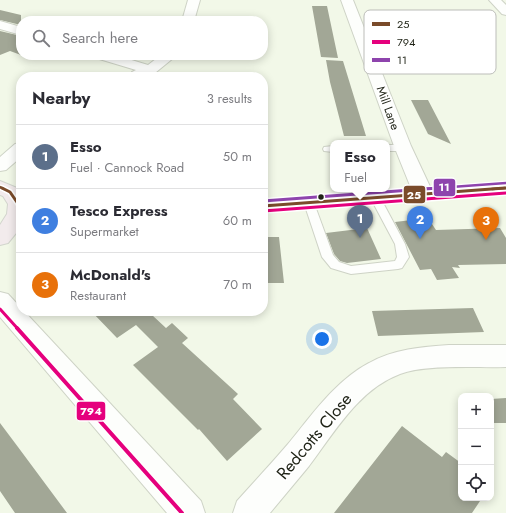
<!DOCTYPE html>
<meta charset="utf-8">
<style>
body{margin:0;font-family:Jost,sans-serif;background:#f7f7f7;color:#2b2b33}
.controls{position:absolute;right:12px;bottom:12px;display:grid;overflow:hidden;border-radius:8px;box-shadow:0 2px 10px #0003}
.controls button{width:36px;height:36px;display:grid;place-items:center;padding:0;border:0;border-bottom:1px solid #e1e1e2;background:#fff;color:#2b2b33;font:20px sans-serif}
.you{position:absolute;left:322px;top:339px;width:14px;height:14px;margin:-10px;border:3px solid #fff;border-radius:50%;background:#1a73e8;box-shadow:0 0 0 6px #1a73e833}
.badge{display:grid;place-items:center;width:26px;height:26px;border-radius:50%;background:#111827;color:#fff;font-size:13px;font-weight:700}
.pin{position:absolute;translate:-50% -33px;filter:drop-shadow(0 1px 2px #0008)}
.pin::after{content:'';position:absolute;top:21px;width:14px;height:12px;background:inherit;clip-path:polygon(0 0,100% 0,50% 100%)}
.popup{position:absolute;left:330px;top:140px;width:60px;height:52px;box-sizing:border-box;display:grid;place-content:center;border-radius:8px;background:#fff;filter:drop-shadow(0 1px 3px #0005);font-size:13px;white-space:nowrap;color:#7c7c81}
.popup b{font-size:15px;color:#2b2b33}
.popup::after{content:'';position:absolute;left:50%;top:100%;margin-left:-8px;border:8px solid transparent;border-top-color:#fff}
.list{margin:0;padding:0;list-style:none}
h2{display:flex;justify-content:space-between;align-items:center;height:52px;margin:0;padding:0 16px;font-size:17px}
h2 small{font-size:13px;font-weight:400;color:#7c7c81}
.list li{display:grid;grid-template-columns:26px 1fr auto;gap:12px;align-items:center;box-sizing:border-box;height:64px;padding:0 16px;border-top:1px solid #e1e1e2}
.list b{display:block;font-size:15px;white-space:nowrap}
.list p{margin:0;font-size:13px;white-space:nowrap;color:#7c7c81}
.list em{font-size:13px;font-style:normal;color:#7c7c81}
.icon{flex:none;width:22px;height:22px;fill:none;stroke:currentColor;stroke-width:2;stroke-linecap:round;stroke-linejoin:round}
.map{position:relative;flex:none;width:506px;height:513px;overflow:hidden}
.search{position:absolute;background:#fff;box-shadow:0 2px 10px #0003;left:16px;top:16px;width:252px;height:44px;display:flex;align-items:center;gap:10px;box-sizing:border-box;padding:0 14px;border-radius:16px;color:#7c7c81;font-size:15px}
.panel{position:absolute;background:#fff;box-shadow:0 2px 10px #0003;left:16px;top:72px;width:252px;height:244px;border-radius:16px}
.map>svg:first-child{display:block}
.building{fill:#a2a796}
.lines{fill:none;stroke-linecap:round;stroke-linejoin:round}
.service-casing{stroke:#ced3c6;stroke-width:2}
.minor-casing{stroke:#ced3c6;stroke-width:2}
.trunk-casing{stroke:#d2d5cd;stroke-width:2}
.service{fill:#fdfefc;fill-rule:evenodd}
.minor{fill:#fdfefc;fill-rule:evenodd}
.trunk{fill:#f2ebec;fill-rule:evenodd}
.bus-1-far1-casing{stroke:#fff;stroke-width:5}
.bus-1-casing{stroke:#fff;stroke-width:6}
.bus-2-far1-casing{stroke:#fff;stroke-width:6}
.bus-2-casing{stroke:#fff;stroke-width:7}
.bus-3-far1-casing{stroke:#fff;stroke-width:5}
.bus-3-casing{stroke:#fff;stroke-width:6}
.bus-1-far1{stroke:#7a4b2a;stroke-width:2.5}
.bus-1{stroke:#7a4b2a;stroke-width:3}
.bus-2-far1{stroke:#e5007d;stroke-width:3}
.bus-2{stroke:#e5007d;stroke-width:4}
.bus-3-far1{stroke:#8e44ad;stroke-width:2.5}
.bus-3{stroke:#8e44ad;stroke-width:3}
.bus-dot{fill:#1f2316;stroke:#fff;stroke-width:1.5}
.labels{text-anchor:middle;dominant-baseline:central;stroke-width:3.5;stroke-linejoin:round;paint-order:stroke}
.far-street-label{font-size:12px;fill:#1f2316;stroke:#fff}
.near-street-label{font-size:17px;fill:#1f2316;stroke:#fff}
.key{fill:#fff;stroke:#bcbdb9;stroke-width:1}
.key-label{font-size:11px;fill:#1f2316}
.line-badge{stroke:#fff;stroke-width:1.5}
.badge-label{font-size:11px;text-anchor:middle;font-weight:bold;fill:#fff}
</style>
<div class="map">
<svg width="506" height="513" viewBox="0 0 506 513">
<rect width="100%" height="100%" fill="#f2f8e8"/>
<path class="building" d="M 312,6 L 327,6 L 338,58 L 321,57 Z
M 0,10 L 21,15 L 21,25 L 0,20 Z
M 0,31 L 21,36 L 21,55 L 10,51 L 0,55 Z
M 326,60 L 343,61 L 366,136 L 344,136 L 330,82 Z
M 411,100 L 428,100 L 451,144 L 428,134 Z
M 428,218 L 436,230 L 500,228 L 506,238 L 506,264 L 458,265 L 460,268 L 452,267 L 459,278 L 437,280 L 431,269 L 420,270 L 395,222 Z
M 367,228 L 381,259 L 347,263 L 340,261 L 334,254 L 326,233 Z
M 263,237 L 279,237 L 284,283 L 263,283 Z
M 473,308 L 484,332 L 378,336 L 372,311 Z
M 91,311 L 157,311 L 152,315 L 166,328 L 172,323 L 188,338 L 182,343 L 238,394 L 233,399 L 262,429 L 227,461 L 199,429 L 198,430 L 133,365 L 158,347 L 136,325 L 117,338 Z
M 506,398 L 506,423 L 491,423 L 491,399 Z
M 0,423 L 18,447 L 67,513 L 15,513 L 0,491 Z
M 402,426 L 442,457 L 446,452 L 461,463 L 461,498 L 482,498 L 472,513 L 334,513 Z"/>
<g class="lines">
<g class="service-casing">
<path id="service" d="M 387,145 L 402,145 L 406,148 L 402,151 L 387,151 Z
M 333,146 L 333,152 L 324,151 L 323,149 L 324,147 Z
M 375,194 L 380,197 L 405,244 L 409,257 L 402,268 L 398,269 L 351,274 L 331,268 L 322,257 L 304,203 L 309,200 L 314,203 L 333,255 L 339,262 L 351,266 L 395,261 L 397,257 L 395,244 L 370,197 Z"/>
</g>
<g class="minor-casing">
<path id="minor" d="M 188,0 L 200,0 L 194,21 L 182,21 Z
M 341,0 L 353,0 L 411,146 L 433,193 L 430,197 L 423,199 L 416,197 L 413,193 L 394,146 Z
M 489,0 L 501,0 L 506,5 L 506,15 L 502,14 Z
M 0,21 L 21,27 L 21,35 L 0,29 Z
M 94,55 L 115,55 L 148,65 L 161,55 L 177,55 L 155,73 L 145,77 L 131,77 L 130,75 L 132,72 L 136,70 L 96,58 Z
M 21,143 L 21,157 L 6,170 L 0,171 L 0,157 L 15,144 Z
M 0,292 L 8,294 L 21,308 L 21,311 L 24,311 L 201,501 L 205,513 L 167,513 L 0,317 Z
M 449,345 L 506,345 L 506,367 C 477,368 426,364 400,374 C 359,389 334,433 309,466 C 296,482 283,497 270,513 L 233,513 L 237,501 C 254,482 271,464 288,444 C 312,415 335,381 369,363 C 394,349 421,347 449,345 Z"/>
</g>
<g class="trunk-casing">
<path id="trunk" d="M 0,181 L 17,188 L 21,194 L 21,227 L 8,243 L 0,245 L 0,225 L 7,214 L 8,204 L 3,196 L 0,195 Z
M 506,182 L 506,194 L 263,212 L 263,200 Z"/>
</g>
<use href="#service" class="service"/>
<use href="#minor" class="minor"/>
<use href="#trunk" class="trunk"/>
<g class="bus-1-far1-casing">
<path id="bus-1-far1" d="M 0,187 L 4,189
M 492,189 L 506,188"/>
</g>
<g class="bus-1-casing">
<path id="bus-1" d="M 2,188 L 10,192 L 21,208
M 263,206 L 505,188"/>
</g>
<g class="bus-2-far1-casing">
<path id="bus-2-far1" d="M 263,211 L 506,193
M 0,309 L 18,329"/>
</g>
<g class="bus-2-casing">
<path id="bus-2" d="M 17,328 L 182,513"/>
</g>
<g class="bus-3-far1-casing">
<path id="bus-3-far1" d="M 424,189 L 506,183"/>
</g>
<g class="bus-3-casing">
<path id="bus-3" d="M 263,201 L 438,188"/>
</g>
<use href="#bus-1-far1" class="bus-1-far1"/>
<use href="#bus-1" class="bus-1"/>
<use href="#bus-2-far1" class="bus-2-far1"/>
<use href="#bus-2" class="bus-2"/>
<use href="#bus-3-far1" class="bus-3-far1"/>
<use href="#bus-3" class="bus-3"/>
</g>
<circle class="bus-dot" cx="321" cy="197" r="3.5"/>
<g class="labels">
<g class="far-street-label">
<text transform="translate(388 108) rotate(70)">Mill Lane</text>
</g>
<g class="near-street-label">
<text transform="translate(314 436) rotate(-50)">Redcotts Close</text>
</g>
</g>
<rect x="364" y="10" width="132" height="64" rx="6" class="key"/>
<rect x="372" y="22" width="18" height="4" fill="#7a4b2a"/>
<rect x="372" y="40" width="18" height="4" fill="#e5007d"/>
<rect x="372" y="58" width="18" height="4" fill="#8e44ad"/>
<g class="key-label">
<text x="397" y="28">25</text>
<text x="397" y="46">794</text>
<text x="397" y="64">11</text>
</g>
<g class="line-badge">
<rect x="433" y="178" width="23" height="19" rx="4" fill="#8e44ad"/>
<rect x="403" y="185" width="23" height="19" rx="4" fill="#7a4b2a"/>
<rect x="76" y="401" width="30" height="20" rx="4" fill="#e5007d"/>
</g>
<g class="badge-label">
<text x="444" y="191">11</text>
<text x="414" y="199">25</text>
<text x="91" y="415">794</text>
</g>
</svg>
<div class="controls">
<button>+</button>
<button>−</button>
<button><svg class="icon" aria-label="locate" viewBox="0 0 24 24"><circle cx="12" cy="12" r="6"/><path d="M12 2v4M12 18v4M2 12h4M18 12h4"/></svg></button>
</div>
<div class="you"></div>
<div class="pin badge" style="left:360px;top:238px;background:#5c6f8a">1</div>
<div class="popup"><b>Esso</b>Fuel</div>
<div class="pin badge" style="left:420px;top:239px;background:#3f7fe0">2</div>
<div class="pin badge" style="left:486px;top:240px;background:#e8710a">3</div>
<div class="search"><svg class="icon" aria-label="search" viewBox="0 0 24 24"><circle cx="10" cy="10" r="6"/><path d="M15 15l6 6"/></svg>Search here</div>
<section class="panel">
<h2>Nearby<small>3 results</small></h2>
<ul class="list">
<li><span class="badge" style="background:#5c6f8a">1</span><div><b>Esso</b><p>Fuel · Cannock Road</p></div><em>50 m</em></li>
<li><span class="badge" style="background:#3f7fe0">2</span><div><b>Tesco Express</b><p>Supermarket</p></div><em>60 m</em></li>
<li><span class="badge" style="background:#e8710a">3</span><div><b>McDonald's</b><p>Restaurant</p></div><em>70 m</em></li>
</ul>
</section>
</div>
